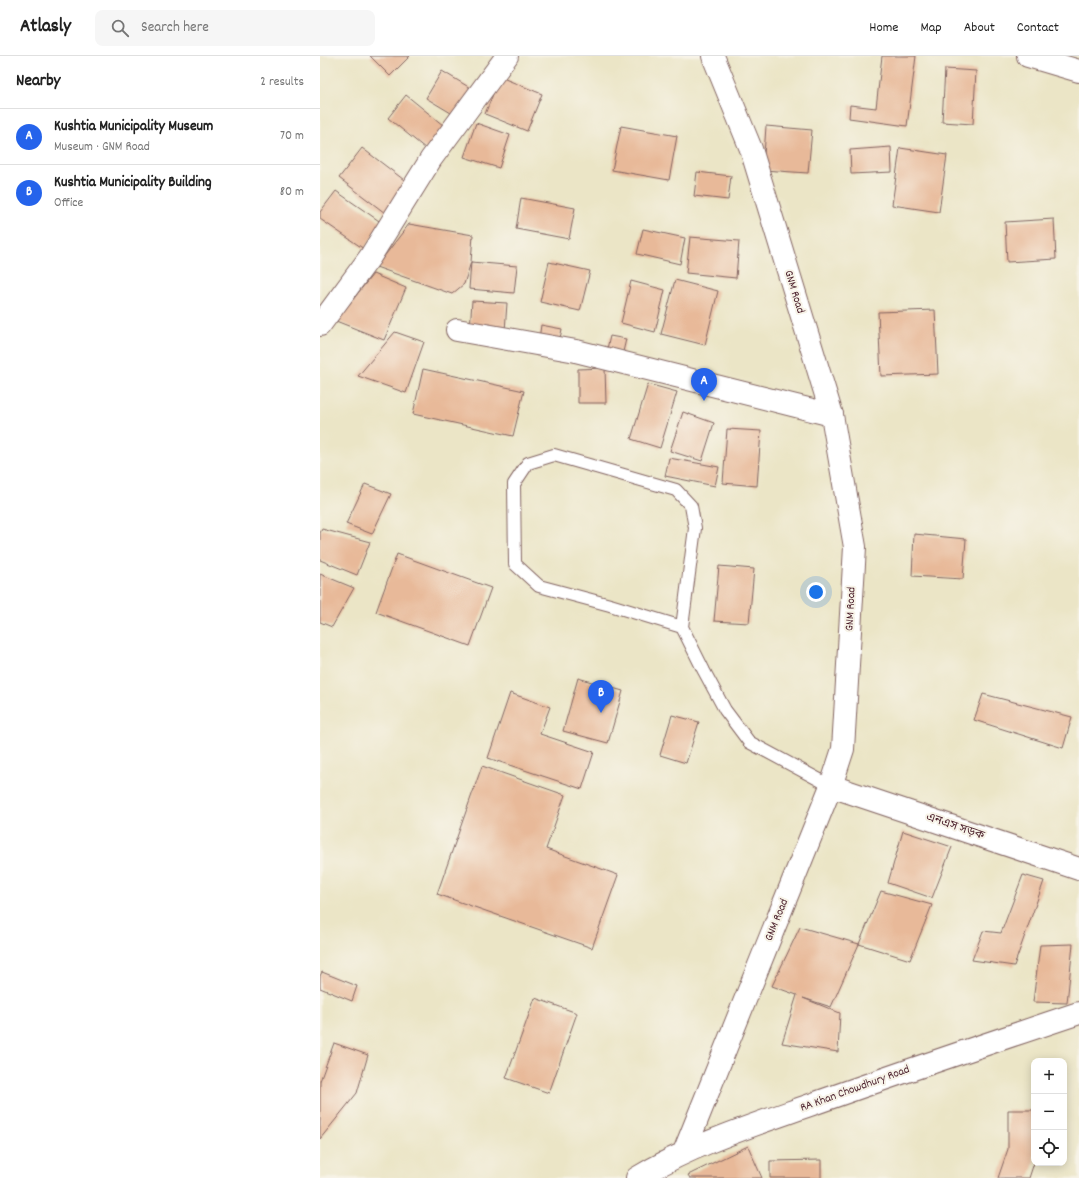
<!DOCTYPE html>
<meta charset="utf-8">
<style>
body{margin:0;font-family:Dekko,"Noto Sans Bengali",sans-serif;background:#f6f6f6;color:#222}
.controls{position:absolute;right:12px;bottom:12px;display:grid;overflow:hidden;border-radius:8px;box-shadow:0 2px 10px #0003}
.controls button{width:36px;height:36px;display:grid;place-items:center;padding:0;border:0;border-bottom:1px solid #e0e0e0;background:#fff;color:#222;font:20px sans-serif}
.you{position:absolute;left:496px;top:536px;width:14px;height:14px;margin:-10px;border:3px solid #fff;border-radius:50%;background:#1a73e8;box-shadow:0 0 0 6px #1a73e833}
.badge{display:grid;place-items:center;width:26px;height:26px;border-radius:50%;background:#2563eb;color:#fff;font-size:13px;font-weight:700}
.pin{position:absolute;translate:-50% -33px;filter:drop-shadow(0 1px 2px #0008)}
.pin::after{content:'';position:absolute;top:21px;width:14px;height:12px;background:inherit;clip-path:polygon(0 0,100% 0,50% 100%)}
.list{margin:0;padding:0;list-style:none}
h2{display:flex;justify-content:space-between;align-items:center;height:52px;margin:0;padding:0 16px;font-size:17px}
h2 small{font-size:13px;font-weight:400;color:#767676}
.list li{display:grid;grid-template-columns:26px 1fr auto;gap:12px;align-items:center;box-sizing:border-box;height:56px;padding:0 16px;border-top:1px solid #e0e0e0}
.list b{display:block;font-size:15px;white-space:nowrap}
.list p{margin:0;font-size:13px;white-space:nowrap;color:#767676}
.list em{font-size:13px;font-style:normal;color:#767676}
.icon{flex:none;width:22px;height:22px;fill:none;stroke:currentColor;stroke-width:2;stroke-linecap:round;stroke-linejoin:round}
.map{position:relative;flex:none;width:759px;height:1122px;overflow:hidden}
header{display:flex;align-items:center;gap:24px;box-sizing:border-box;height:56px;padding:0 20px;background:#fff;border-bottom:1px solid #e0e0e0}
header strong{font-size:19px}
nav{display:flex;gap:22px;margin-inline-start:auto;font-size:14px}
.search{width:280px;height:36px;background:#f6f6f6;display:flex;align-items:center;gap:10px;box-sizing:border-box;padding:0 14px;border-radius:8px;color:#767676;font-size:15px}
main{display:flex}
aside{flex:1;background:#fff}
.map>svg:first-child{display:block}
.building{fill:#e8b999}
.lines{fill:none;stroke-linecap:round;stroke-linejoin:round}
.lane-casing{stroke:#826461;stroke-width:14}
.street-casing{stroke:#826461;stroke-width:24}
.secondary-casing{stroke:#826461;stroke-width:24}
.lane{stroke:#fff;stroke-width:12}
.street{stroke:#fff;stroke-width:22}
.secondary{stroke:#fff;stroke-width:22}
.labels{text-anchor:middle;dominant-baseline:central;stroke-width:4;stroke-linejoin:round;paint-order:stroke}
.street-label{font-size:12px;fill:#4a1f2b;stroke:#f7f3e8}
</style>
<header>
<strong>Atlasly</strong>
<div class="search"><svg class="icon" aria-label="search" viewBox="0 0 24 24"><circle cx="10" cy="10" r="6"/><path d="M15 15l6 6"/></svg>Search here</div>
<nav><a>Home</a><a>Map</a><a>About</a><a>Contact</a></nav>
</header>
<main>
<aside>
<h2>Nearby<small>2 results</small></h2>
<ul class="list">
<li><span class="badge">A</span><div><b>Kushtia Municipality Museum</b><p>Museum · GNM Road</p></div><em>70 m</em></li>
<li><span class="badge">B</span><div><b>Kushtia Municipality Building</b><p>Office</p></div><em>80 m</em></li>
</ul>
</aside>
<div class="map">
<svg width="759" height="1122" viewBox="0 0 759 1122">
<rect width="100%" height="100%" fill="#f7f3e8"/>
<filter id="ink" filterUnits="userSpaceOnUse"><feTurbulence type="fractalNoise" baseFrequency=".025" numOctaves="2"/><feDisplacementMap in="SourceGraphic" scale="8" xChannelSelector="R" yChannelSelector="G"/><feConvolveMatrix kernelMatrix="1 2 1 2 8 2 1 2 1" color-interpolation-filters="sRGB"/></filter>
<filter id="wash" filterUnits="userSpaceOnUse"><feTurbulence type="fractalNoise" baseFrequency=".012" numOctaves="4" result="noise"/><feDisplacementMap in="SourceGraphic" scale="16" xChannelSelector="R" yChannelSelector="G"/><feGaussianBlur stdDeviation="0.9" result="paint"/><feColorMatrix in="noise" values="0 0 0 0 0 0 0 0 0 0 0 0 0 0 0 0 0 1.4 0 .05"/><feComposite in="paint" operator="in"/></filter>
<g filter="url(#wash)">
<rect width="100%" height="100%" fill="#ebe5c6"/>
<g id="blocks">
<path class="building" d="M 50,0 L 90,0 L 70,20 Z
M 562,0 L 596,0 L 587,70 L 529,62 L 530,49 L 556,52 Z
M 625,13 L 656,15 L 653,68 L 622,66 Z
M 122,15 L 152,33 L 136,60 L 106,42 Z
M 180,21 L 222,38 L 207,75 L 165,58 Z
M 86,39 L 129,74 L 111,97 L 68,62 Z
M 156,67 L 190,79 L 179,112 L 144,101 Z
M 301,70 L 357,80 L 349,124 L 292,114 Z
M 446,70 L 492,74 L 488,117 L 443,114 Z
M 571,91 L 572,116 L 531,118 L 530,94 Z
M 42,92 L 92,130 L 69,160 L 19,122 Z
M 580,92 L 627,99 L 619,156 L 572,149 Z
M 377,116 L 411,120 L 408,144 L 374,140 Z
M 16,135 L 62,167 L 44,193 L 0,163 L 0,156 Z
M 201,142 L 255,152 L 249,183 L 196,173 Z
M 734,163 L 736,203 L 687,206 L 685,166 Z
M 89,168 L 153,179 L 151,206 L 197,210 L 194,237 L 149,233 L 151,206 L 144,228 L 132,238 L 56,211 Z
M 323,173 L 365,182 L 360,208 L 317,198 Z
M 370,181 L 419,185 L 416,222 L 366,217 Z
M 229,206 L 270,215 L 260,255 L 220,246 Z
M 53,218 L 86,232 L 64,284 L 16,265 Z
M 355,224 L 398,235 L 385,289 L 341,278 Z
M 311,225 L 345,234 L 335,276 L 301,267 Z
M 152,245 L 187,247 L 185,275 L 150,273 Z
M 615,254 L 618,318 L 561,320 L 558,256 Z
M 221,269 L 242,273 L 239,287 L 219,283 Z
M 75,276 L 104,286 L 86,337 L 38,320 Z
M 290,280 L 306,283 L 303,296 L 287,293 Z
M 285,312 L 286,347 L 258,347 L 258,313 Z
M 103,313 L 204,335 L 193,380 L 93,358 Z
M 328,328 L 357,336 L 340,392 L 311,383 Z
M 363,356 L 394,367 L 382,405 L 350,395 Z
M 407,373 L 441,375 L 437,430 L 403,427 Z
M 349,402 L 399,411 L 395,430 L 345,420 Z
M 45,428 L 71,438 L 52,478 L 26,468 Z
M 2,473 L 50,486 L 37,519 L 0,504 L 0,477 Z
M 594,478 L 646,483 L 643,523 L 592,520 Z
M 77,498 L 171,532 L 150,590 L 56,556 Z
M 399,510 L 434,513 L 429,567 L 394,565 Z
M 0,518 L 34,532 L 12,571 L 0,566 Z
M 258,622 L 303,635 L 288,687 L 243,675 Z
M 190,637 L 230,651 L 220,678 L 274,696 L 262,733 L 168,702 Z
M 663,638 L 752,661 L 743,692 L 654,664 Z
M 352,659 L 379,666 L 366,707 L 340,699 Z
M 162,710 L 245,739 L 226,793 L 298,819 L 272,892 L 117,838 Z
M 583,775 L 632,791 L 612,842 L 568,827 Z
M 703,819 L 724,825 L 694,910 L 652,904 L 663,875 L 681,877 Z
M 561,835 L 612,849 L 590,904 L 539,888 Z
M 480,871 L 539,888 L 511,951 L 483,942 L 520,957 L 518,996 L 462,987 L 477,939 L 452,930 Z
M 753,888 L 747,947 L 713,946 L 720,889 Z
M 2,916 L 37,930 L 32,945 L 0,932 L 0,920 Z
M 215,942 L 257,957 L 229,1037 L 186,1022 Z
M 14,987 L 48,999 L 37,1037 L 0,1083 L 0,1025 Z
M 688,1054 L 714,1054 L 714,1107 L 709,1122 L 678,1122 L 688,1093 Z
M 428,1090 L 442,1122 L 370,1122 L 368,1119 Z
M 501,1104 L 501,1122 L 450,1122 L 450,1105 Z"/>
</g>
</g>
<g filter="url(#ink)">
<use href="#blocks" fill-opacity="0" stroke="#826461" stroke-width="1"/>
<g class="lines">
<g class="lane-casing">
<path id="lane" d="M 362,571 L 290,549 L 219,530 L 195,508 L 194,428 L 208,407 L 234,399 L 356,434 L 371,450 L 375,472 L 362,571 L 384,615 L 405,654 L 429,686 L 511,730"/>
</g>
<g class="street-casing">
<path id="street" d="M 708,0 L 759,15
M 0,269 L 50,201 L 111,103 L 187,0
M 137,274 L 256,295 L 512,359"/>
</g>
<g class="secondary-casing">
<path id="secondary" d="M 511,730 L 759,813
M 364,1096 L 511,730 L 523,693 L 535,491 L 512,359 L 431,93 L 393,0
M 317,1122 C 371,1089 431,1070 490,1049 C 579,1017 669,987 759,957"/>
</g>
<use href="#lane" class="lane"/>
<use href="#street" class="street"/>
<use href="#secondary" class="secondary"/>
</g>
</g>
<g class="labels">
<g class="street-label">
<text transform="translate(474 236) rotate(73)">GNM Road</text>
<text transform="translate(531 553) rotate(-87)">GNM Road</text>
<text transform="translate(635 771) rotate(19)">এনএস সড়ক</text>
<text transform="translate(457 864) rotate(-68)">GNM Road</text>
<text transform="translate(535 1033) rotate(-20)">RA Khan Chowdhury Road</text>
</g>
</g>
</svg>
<div class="controls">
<button>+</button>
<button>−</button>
<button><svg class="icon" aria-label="locate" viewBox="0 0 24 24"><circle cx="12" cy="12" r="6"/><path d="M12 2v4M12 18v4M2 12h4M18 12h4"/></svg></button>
</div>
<div class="you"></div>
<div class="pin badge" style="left:384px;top:345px">A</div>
<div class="pin badge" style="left:281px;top:657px">B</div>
</div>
</main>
